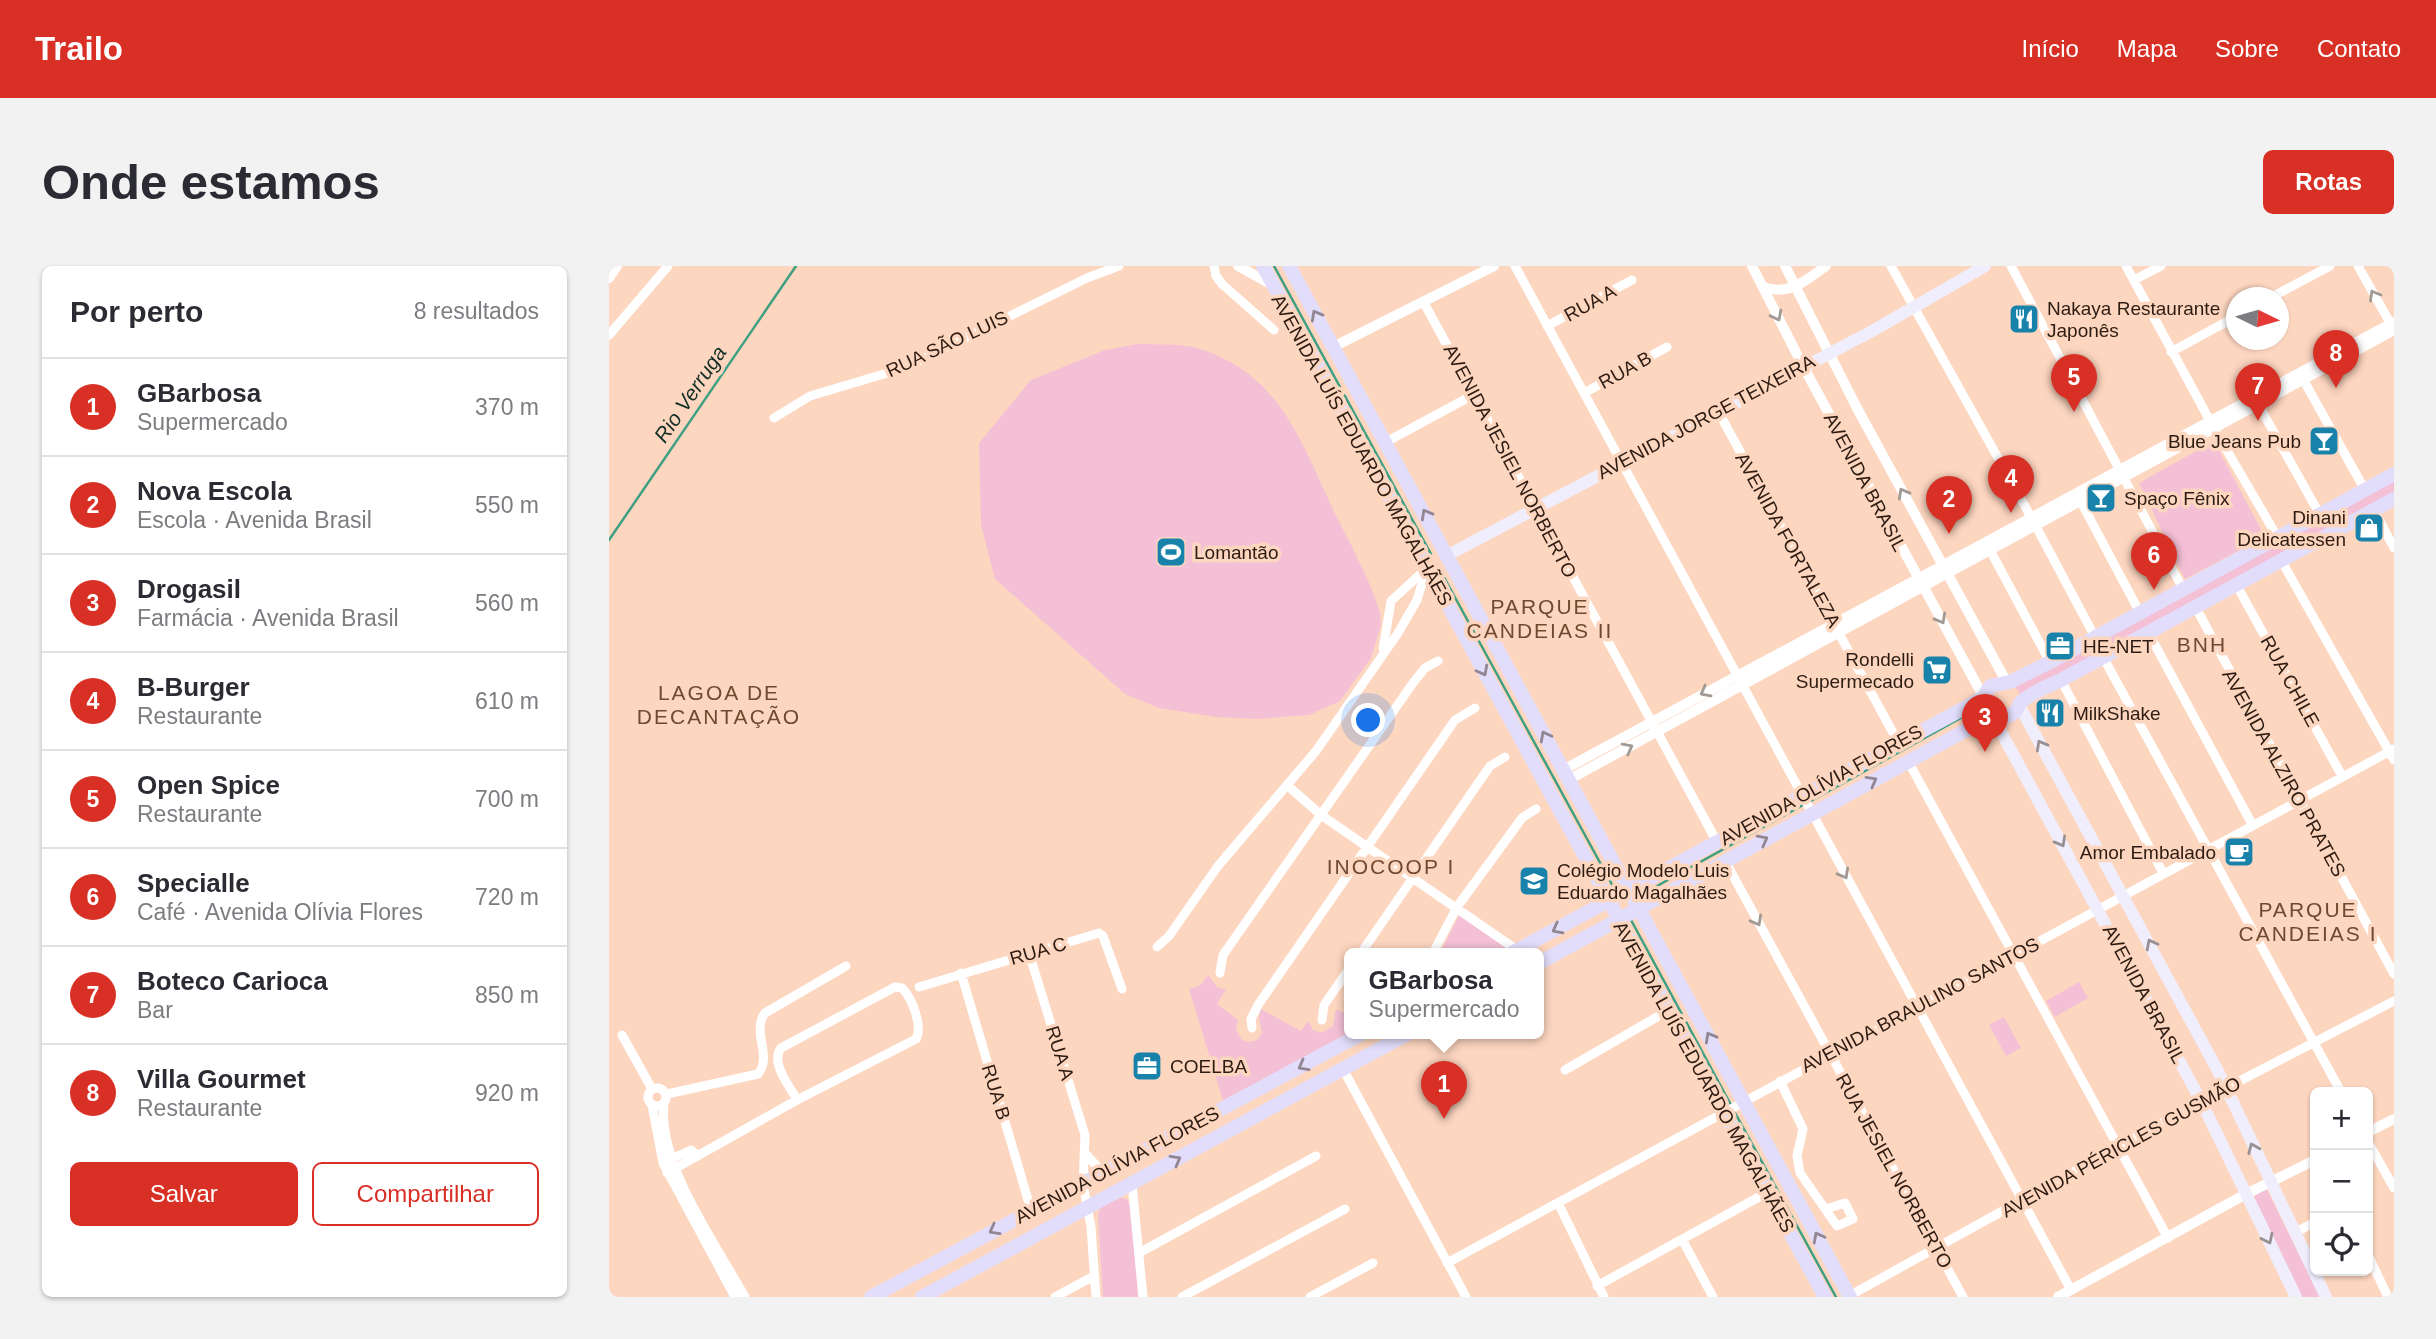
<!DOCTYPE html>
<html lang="pt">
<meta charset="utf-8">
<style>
body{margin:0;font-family:Helvetica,sans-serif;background:#f2f2f3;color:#2b2b33}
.controls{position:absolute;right:21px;bottom:21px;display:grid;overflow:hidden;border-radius:10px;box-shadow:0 2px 5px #0004}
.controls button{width:63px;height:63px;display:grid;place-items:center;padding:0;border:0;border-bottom:2px solid #e1e1e2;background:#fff;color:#2b2b33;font:35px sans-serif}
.compass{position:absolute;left:1617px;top:21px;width:63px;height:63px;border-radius:50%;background:#fff;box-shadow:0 2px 5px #0004;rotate:95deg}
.you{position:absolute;left:760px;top:455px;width:24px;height:24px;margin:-18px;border:5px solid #fff;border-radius:50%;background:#1a73e8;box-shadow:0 0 0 10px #1a73e833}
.badge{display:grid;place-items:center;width:46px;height:46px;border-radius:50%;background:#d93025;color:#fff;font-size:23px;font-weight:700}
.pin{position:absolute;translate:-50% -58px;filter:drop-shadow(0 2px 4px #0008)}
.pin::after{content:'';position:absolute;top:37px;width:24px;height:21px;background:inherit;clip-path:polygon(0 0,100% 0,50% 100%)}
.popup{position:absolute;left:735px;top:682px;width:200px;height:91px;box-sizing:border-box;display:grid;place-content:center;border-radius:10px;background:#fff;filter:drop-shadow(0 2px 5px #0005);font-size:23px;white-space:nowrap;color:#7c7c81}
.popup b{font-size:26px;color:#2b2b33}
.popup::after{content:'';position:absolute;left:50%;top:100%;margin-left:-14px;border:14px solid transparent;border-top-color:#fff}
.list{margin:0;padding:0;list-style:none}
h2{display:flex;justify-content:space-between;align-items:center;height:91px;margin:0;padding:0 28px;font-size:30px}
h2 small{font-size:23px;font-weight:400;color:#7c7c81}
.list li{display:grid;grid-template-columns:46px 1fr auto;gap:21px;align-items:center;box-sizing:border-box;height:98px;padding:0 28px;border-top:2px solid #e1e1e2}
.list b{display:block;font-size:26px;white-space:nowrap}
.list p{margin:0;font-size:23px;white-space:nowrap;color:#7c7c81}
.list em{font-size:23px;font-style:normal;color:#7c7c81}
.actions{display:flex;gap:14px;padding:21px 28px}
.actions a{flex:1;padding:16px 0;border:2px solid #d93025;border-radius:10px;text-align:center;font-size:24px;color:#d93025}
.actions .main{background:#d93025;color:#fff}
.icon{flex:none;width:38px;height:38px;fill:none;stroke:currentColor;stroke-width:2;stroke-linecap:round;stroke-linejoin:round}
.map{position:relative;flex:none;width:1785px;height:1031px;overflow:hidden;border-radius:10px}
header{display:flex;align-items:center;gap:42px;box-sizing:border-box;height:98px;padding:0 35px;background:#d93025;color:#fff}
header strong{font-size:33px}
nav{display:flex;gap:38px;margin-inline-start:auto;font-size:24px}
.intro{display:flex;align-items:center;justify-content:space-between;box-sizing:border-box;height:168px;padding:0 42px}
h1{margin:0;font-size:49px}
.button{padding:18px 32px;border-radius:10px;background:#d93025;color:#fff;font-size:24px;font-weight:700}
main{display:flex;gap:42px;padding:0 42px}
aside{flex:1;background:#fff;border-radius:10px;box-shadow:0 2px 5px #0004}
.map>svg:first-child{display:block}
.green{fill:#f4c0d6}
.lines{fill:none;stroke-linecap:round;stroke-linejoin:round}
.stream{stroke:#3f9f83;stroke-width:2.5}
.minor{stroke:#fff;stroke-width:9}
.tertiary{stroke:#fff;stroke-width:10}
.secondary{stroke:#f0eefd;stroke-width:12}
.primary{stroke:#e2ddfb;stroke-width:14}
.oneway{stroke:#a19994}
.oneway2{stroke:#918692}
.oneway3{stroke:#999093}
.labels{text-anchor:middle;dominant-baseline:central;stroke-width:7;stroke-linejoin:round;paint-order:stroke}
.street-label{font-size:19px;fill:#2e1c12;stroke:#fdd6c0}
.poi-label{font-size:19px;fill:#2e1c12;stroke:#fdd6c0;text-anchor:start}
.water-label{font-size:21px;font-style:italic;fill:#133027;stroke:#fdd6c0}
.neighbourhood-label{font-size:21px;letter-spacing:2px;fill:#714931;stroke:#fdd6c0}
</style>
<header>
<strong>Trailo</strong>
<nav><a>Início</a><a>Mapa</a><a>Sobre</a><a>Contato</a></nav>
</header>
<div class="intro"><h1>Onde estamos</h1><a class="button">Rotas</a></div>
<main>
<aside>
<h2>Por perto<small>8 resultados</small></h2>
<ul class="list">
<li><span class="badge">1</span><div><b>GBarbosa</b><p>Supermercado</p></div><em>370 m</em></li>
<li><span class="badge">2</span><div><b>Nova Escola</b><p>Escola · Avenida Brasil</p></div><em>550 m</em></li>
<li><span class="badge">3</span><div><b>Drogasil</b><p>Farmácia · Avenida Brasil</p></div><em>560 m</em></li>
<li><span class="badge">4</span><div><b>B-Burger</b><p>Restaurante</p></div><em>610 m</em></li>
<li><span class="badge">5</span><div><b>Open Spice</b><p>Restaurante</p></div><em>700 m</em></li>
<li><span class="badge">6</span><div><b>Specialle</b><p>Café · Avenida Olívia Flores</p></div><em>720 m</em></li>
<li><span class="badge">7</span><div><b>Boteco Carioca</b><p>Bar</p></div><em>850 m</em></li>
<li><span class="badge">8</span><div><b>Villa Gourmet</b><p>Restaurante</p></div><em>920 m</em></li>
</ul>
<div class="actions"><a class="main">Salvar</a><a>Compartilhar</a></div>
</aside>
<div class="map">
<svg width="1785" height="1031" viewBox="0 0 1785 1031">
<rect width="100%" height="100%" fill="#fdd6c0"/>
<path class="green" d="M 529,78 C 548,79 571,77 588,82 C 668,106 690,170 722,239 C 739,274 759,309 771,346 L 772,359 L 762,392 L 731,435 L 700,449 L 649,453 L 607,451 L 550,442 L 516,428 L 386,313 L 372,259 L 370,177 L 422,114 L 496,84 Z
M 1605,175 L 1656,271 L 1576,313 L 1530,217 Z
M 1785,209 L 1785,232 L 1412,437 L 1409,424 L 1400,416 Z
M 851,648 L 900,683 L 895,687 L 831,687 Z
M 599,709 L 609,722 L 617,723 L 608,738 L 629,754 L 627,764 L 633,774 C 643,777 648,776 653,767 L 650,752 L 652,743 L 692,765 L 699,755 L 704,764 L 712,767 L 724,760 L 727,743 L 740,750 L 740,767 L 615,838 L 580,723 L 592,719 Z
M 1470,716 L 1479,732 L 1446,751 L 1437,735 Z
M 1395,751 L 1412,782 L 1397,790 L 1380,759 Z
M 1657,922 L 1711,1031 L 1693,1031 L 1645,931 Z
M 511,931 L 518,933 L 522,941 L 529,1031 L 494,1031 L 489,950 L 491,941 Z"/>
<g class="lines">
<path class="stream" d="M 665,0 L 822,288
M 0,274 L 187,0
M 831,304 L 1006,624
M 1200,536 L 1359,448
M 1030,630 L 1194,539
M 1022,654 L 1122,839
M 1125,845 L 1227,1031"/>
<path class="minor" d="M 605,0 L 607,10 L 613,18 L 665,64
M 906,0 L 1462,1024
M 1282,0 L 1422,251 L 1486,371
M 1402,0 L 1573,321
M 1517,0 L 1606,164 L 1669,272
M 1749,0 L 1784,62
M 1525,14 L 1552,0
M 1661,32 L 1721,0
M 814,35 L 1108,576
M 938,60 L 1023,14
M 0,69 L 59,0
M 1562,86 L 1628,50
M 1695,115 L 1756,224
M 975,127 L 1058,81
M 1649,138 L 1711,249
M 1109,145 L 1289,476
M 165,152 L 201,130 L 295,102 L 478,12 L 510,0
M 777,176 L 864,129
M 1472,236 L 1530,345
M 1765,244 L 1785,282
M 1381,284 L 1441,396
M 1672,294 L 1785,494
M 1628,320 L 1733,510
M 1587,342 L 1785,708
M 1540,368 L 1643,558
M 774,383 L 782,335 L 818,302
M 1494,391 L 1732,826
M 1452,414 L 1554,607
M 1299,495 L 1559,972
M 679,520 L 712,549 L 908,684
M 1116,595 L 1354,1031
M 548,681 L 560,670 L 609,600 L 707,485 L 789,367 L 808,334 L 818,301
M 420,687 L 476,869 L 474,918 L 482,961 L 487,1031
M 752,687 L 881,500 L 896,491
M 824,687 L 848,641 L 913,552 L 927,543
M 352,707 L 422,944
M 611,707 L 614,689 L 804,417 L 816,402 L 829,395
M 310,721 L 490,667 L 494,670 L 513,723
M 713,754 L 715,739 L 740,703
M 643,762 L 642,753 L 649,739 L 846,454 L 866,442
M 13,769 L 43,823
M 734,803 L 857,1031
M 956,804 L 1060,744
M 1171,815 L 1194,863 L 1188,890 L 1191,907 L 1228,960 L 1244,953 L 1236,937 L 1217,943
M39 831a9 9 0 1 1 18 0a9 9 0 1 1-18 0Z
M 58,828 L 149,808 C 164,790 142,766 156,747 L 237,700
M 55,837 C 48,898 107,978 136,1031
M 43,839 L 54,897 L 126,1031
M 1759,876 L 1785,922
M 477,888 L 493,906
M 58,895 L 82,884 L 89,890
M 58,907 L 188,834 L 307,773 C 314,760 303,732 293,722 L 286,721 L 172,782 C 161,797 180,819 188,834
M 523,918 L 534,1031
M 949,937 L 995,1031
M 1685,967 L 1706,956
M 1074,975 L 1104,1031
M 530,987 L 707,890
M 1759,989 L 1779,1031
M 838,997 L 1785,483
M 988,1020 L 1159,926
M 1240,1030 L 1592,835 L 1785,735
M 446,1031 L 485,1010
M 573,1031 L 736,943
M 701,1031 L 764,997"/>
<path class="tertiary" d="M 629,0 L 663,19
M 1143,0 L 1194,100 L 1374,430
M 1176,0 L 1249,144 L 1397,415
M 0,12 L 8,0
M 1154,21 C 1181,30 1196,15 1217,0
M 724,81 L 885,0
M 954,504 L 1785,56
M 959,514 L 1785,64
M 1759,866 L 1785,853
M 1449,1031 L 1637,928 L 1706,894"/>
<path class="secondary" d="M 839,289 L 1265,64 L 1376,0
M 1410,439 L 1609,805 L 1717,1031
M 1384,451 L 1592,835 L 1687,1031"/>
<path class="primary" d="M 654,0 L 1216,1031
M 680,0 L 1241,1031
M 1785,208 L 1441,396 L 1401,416 L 1381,420 L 1374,432 C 1374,449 1392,458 1406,446 C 1409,443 1409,439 1412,436 C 1421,427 1440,420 1452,414 L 1785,233
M 903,687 L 1374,432
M 930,697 L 1383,450
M 262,1031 L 754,767
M 313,1031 L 800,767"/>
</g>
<defs><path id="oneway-chevron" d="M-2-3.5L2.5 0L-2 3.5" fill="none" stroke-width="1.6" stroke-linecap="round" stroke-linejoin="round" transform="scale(1.75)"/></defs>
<g class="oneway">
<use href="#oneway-chevron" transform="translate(1765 29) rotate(-120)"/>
<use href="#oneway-chevron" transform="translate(1168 50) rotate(63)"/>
<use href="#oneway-chevron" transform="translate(1294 227) rotate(-119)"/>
<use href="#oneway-chevron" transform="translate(1332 353) rotate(61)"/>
<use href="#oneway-chevron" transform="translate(1096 426) rotate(152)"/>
<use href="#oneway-chevron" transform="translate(1019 482) rotate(-28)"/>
<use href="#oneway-chevron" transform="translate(1235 608) rotate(61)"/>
<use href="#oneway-chevron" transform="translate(1148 655) rotate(61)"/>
</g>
<g class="oneway2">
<use href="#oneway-chevron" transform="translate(707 49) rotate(-119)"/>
<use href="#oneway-chevron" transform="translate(817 248) rotate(-119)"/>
<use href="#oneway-chevron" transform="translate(874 405) rotate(62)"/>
<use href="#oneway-chevron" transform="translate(936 470) rotate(-118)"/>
<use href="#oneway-chevron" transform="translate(1263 515) rotate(-29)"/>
<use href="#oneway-chevron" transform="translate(1154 574) rotate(-28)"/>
<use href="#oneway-chevron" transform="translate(948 663) rotate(152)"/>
<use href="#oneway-chevron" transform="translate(1101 771) rotate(-119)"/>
<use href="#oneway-chevron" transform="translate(694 800) rotate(151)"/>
<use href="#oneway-chevron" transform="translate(567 894) rotate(-29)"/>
<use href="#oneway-chevron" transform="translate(385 964) rotate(151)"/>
<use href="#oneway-chevron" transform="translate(1209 971) rotate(-118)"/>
</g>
<g class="oneway3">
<use href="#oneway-chevron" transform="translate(1432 479) rotate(-119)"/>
<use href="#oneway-chevron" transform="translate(1452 576) rotate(61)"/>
<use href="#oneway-chevron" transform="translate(1542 678) rotate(-118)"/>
<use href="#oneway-chevron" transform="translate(1644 882) rotate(-114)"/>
<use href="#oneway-chevron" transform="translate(1659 973) rotate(64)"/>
</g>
<defs>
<g id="restaurant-square" transform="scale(1.575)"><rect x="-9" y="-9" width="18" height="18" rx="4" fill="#1882ab" stroke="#fdd6c0"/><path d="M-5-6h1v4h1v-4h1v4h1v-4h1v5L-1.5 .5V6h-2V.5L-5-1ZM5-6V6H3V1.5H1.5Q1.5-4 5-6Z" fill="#fff"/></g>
<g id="bar-square" transform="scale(1.575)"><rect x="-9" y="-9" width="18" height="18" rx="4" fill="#1882ab" stroke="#fdd6c0"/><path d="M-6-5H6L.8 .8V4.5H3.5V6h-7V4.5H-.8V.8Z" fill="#fff"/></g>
<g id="shop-square" transform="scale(1.575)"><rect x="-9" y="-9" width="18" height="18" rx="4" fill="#1882ab" stroke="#fdd6c0"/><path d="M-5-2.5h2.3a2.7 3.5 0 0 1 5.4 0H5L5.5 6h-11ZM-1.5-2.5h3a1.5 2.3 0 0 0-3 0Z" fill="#fff"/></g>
<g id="stadium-square" transform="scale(1.575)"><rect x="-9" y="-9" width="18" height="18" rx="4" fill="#1882ab" stroke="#fdd6c0"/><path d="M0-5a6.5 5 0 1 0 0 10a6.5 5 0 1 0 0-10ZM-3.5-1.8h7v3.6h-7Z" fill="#fff"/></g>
<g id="office-square" transform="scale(1.575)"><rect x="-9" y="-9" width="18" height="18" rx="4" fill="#1882ab" stroke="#fdd6c0"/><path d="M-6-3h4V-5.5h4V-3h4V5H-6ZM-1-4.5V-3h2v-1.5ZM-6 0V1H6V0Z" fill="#fff"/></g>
<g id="supermarket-square" transform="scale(1.575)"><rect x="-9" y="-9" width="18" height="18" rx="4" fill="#1882ab" stroke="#fdd6c0"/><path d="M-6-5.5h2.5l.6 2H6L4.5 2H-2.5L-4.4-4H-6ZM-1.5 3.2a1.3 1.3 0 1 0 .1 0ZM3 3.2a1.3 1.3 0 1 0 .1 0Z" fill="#fff"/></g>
<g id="cafe-square" transform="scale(1.575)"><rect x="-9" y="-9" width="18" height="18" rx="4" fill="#1882ab" stroke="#fdd6c0"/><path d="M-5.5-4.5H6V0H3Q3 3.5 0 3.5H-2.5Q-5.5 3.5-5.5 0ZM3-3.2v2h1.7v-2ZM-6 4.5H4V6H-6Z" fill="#fff"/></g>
<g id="school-square" transform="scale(1.575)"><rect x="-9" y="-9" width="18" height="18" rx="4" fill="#1882ab" stroke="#fdd6c0"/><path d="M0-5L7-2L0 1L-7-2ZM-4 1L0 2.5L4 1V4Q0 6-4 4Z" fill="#fff"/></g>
</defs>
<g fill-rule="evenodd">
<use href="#restaurant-square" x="1415" y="53"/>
<use href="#bar-square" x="1715" y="175"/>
<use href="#bar-square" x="1492" y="232"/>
<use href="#shop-square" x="1760" y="262"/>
<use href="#stadium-square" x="562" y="286"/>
<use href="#office-square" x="1451" y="380"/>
<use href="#supermarket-square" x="1328" y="404"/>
<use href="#restaurant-square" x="1441" y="447"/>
<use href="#cafe-square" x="1630" y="586"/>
<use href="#school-square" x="925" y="615"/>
<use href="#office-square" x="538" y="800"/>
</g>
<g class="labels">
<g class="street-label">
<text transform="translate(981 37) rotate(-29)">RUA A</text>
<text transform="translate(338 78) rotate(-25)">RUA SÃO LUIS</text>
<text transform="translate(1016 104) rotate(-29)">RUA B</text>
<text transform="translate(1097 151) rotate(-28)">AVENIDA JORGE TEIXEIRA</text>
<text transform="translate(753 184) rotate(61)">AVENIDA LUÍS EDUARDO MAGALHÃES</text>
<text transform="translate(901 195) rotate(62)">AVENIDA JESIEL NORBERTO</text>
<text transform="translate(1256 216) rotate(62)">AVENIDA BRASIL</text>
<text transform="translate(1179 274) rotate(61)">AVENIDA FORTALEZA</text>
<text transform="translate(1681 415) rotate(61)">RUA CHILE</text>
<text transform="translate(1675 507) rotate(61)">AVENIDA ALZIRO PRATES</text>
<text transform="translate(1212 519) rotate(-29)">AVENIDA OLÍVIA FLORES</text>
<text transform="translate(429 685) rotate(-16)">RUA C</text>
<text transform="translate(1535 728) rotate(62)">AVENIDA BRASIL</text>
<text transform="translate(1311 739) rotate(-28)">AVENIDA BRAULINO SANTOS</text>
<text transform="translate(451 787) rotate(73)">RUA A</text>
<text transform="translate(1095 811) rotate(61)">AVENIDA LUÍS EDUARDO MAGALHÃES</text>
<text transform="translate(387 826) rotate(73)">RUA B</text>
<text transform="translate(1512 881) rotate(-29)">AVENIDA PÉRICLES GUSMÃO</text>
<text transform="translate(508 899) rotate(-28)">AVENIDA OLÍVIA FLORES</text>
<text transform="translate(1285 905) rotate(61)">RUA JESIEL NORBERTO</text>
</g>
<g class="poi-label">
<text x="1438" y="42">Nakaya Restaurante<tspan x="1438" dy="22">Japonês</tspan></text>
<text x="1692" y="175" text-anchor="end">Blue Jeans Pub</text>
<text x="1515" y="232">Spaço Fênix</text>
<text x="1737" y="251" text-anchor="end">Dinani<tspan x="1737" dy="22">Delicatessen</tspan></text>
<text x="585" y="286">Lomantão</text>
<text x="1474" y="380">HE-NET</text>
<text x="1305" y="393" text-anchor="end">Rondelli<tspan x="1305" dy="22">Supermecado</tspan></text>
<text x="1464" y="447">MilkShake</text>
<text x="1607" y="586" text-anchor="end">Amor Embalado</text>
<text x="948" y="604">Colégio Modelo Luis<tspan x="948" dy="22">Eduardo Magalhães</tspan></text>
<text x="561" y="800">COELBA</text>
</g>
<g class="water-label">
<text transform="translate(81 128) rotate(-56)">Rio Verruga</text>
</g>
<g class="neighbourhood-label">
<text x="931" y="340">PARQUE<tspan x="931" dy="24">CANDEIAS II</tspan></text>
<text x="1593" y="378">BNH</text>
<text x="110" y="426">LAGOA DE<tspan x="110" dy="24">DECANTAÇÃO</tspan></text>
<text x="782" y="600">INOCOOP I</text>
<text x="1699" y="643">PARQUE<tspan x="1699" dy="24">CANDEIAS I</tspan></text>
</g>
</g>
</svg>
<div class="controls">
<button>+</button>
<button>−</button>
<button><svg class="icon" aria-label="locate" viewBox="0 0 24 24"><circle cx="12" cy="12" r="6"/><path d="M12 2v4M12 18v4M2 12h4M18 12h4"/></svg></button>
</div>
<svg class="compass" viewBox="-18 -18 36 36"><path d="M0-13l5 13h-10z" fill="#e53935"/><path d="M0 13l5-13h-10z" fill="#7c7c81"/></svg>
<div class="you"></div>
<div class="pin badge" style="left:835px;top:853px">1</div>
<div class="popup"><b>GBarbosa</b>Supermercado</div>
<div class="pin badge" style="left:1340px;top:268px">2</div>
<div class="pin badge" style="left:1376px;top:486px">3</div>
<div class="pin badge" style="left:1402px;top:247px">4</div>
<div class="pin badge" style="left:1465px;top:146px">5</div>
<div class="pin badge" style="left:1545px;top:324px">6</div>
<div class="pin badge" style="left:1649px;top:155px">7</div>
<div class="pin badge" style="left:1727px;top:122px">8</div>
</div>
</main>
